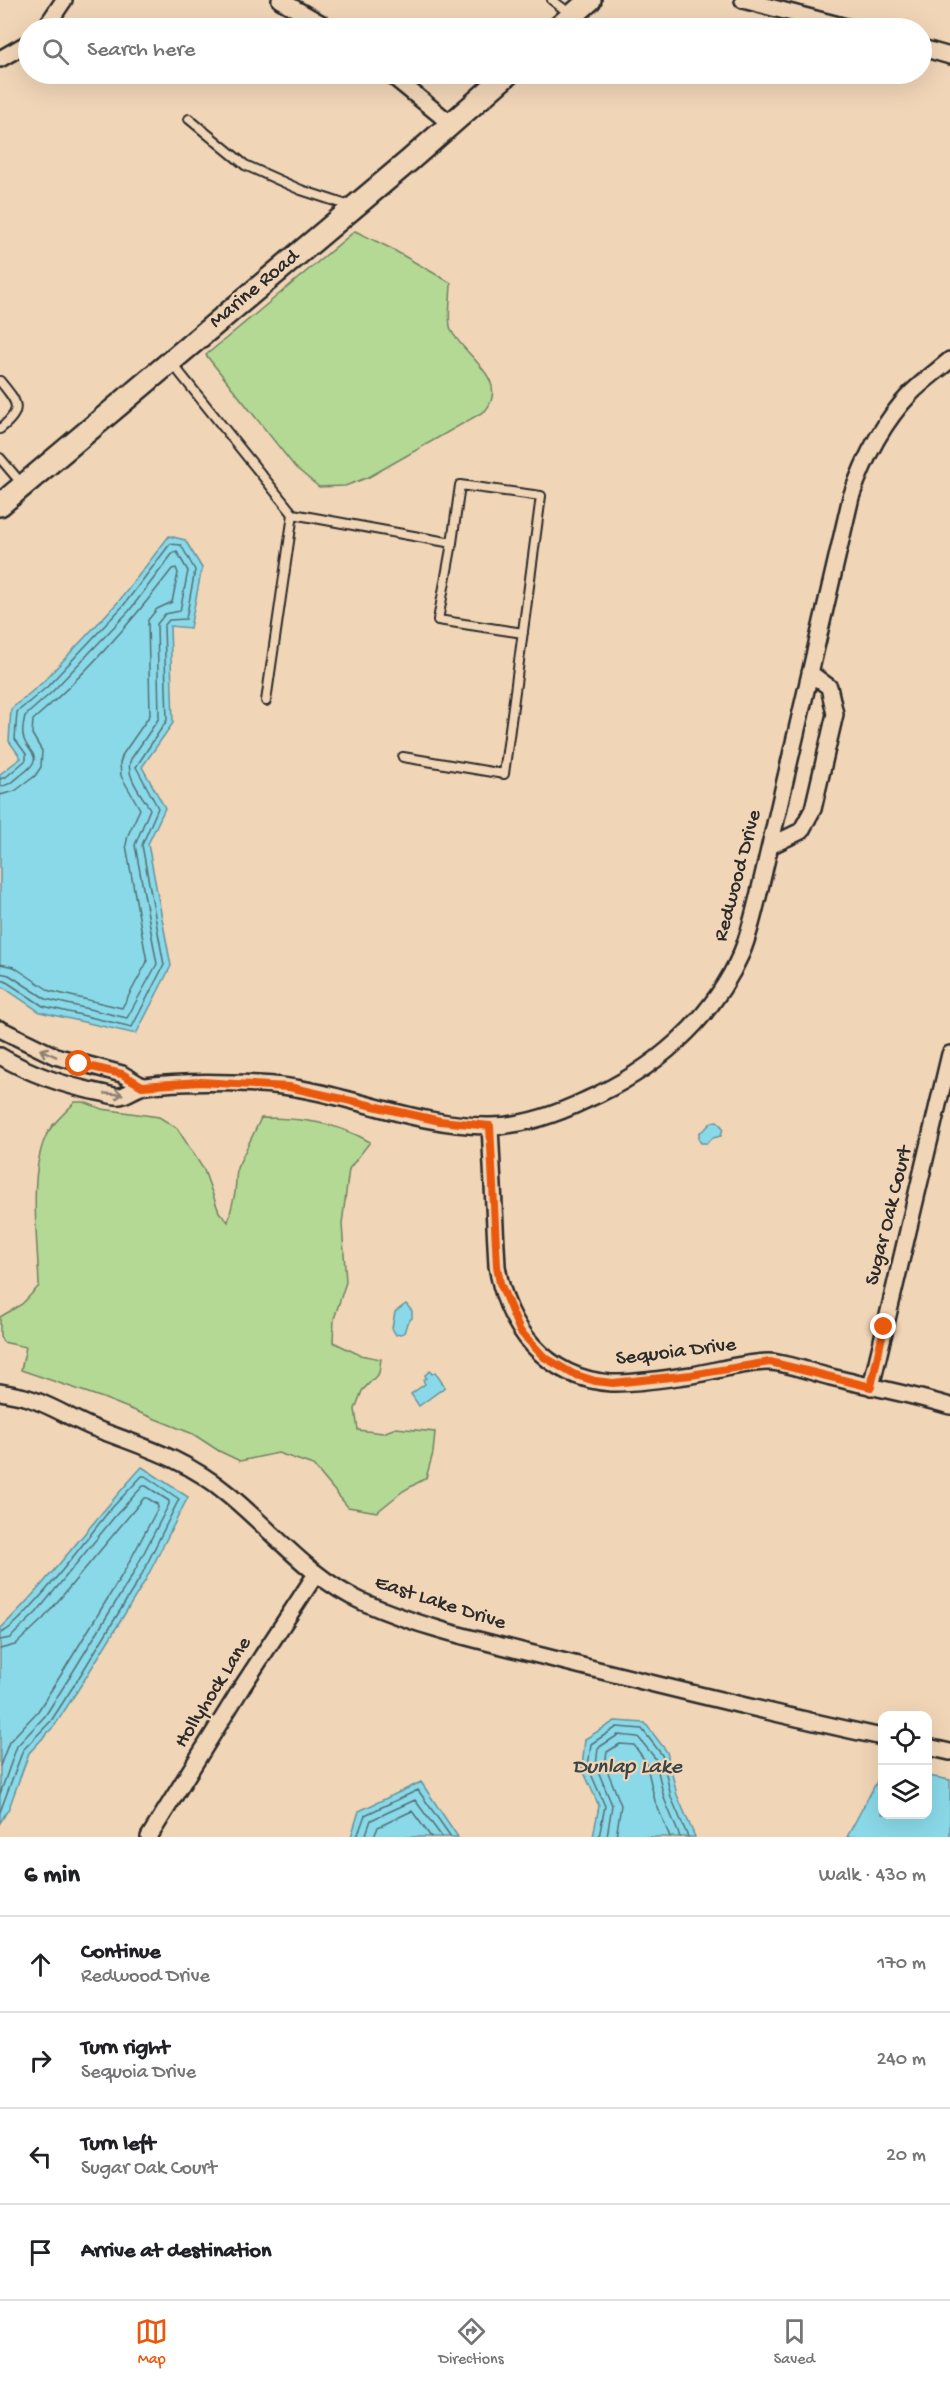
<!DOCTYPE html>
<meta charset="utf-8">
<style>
body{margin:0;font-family:"Gochi Hand",sans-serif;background:#f6f6f6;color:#202124}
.controls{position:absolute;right:18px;bottom:18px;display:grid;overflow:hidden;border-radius:12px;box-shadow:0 6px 24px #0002}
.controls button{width:54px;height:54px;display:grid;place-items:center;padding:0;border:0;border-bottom:2px solid #e0e0e0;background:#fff;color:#202124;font:30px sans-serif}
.stop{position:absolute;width:18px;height:18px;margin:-14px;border:4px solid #ea580c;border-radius:50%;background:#fff}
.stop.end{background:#ea580c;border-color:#fff;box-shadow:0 2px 6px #0008}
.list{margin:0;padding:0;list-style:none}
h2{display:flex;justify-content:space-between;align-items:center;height:78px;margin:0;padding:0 24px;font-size:26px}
h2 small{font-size:20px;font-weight:400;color:#757577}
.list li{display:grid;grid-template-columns:39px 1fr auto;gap:18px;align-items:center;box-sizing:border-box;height:96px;padding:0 24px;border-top:2px solid #e0e0e0}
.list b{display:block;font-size:22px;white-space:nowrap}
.list p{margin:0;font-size:20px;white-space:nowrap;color:#757577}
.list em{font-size:20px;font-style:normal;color:#757577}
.icon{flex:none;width:33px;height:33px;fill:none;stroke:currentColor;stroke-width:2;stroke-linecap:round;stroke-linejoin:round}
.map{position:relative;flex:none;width:950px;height:1837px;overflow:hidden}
.search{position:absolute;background:#fff;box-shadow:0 6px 24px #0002;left:18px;right:18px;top:18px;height:66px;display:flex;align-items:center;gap:15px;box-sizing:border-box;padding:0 21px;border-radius:33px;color:#757577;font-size:22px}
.sheet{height:462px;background:#fff}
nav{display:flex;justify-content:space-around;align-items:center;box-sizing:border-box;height:84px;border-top:2px solid #e0e0e0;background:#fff;font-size:16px;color:#757577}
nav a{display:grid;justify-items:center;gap:3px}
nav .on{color:#ea580c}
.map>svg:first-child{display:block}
.green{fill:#b3d995;stroke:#6f8260;stroke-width:1.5}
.water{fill:#8ad9e8;stroke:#64939c;stroke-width:1.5}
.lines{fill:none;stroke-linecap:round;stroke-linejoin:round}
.shore{stroke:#517177;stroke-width:1.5}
.service-casing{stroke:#2b2b2b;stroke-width:12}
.minor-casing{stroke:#2b2b2b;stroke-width:20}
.secondary-casing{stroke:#2b2b2b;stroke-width:26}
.service{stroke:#f1d5b7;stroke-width:8}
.minor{stroke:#f1d5b7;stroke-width:15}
.secondary{stroke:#f1d5b7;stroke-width:21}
.oneway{stroke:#8e8071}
.route{stroke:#ea580c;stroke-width:8}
.labels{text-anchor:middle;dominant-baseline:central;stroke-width:4.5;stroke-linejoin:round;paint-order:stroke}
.street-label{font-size:21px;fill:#2b2b2b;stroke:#f1d5b7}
.water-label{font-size:22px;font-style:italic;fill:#394547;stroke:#f1d5b7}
</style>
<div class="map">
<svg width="950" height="1837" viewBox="0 0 950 1837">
<rect width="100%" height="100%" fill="#f1d5b7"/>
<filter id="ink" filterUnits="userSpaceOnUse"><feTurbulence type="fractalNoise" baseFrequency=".0167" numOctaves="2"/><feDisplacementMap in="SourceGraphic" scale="12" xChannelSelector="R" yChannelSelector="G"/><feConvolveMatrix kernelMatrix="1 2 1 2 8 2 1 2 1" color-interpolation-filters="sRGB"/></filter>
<g filter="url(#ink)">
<path class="green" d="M 355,231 L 390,248 L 451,283 C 451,294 447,321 451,330 C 464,356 511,380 485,411 L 369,477 L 345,486 L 319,487 L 295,467 L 206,355 Z
M 75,1102 L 84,1102 L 102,1109 L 159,1117 L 177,1128 L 204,1170 L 219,1212 L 228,1222 L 235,1193 L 237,1168 L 261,1118 C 300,1118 336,1122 370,1142 L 349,1169 L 342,1224 L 346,1282 L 334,1319 L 333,1342 L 360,1355 L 381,1359 L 379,1373 L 362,1391 L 355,1409 L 358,1430 L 383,1433 L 396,1428 L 435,1432 L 433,1453 L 426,1478 L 403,1491 L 377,1512 L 348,1507 L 313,1465 L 278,1453 L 240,1461 L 219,1451 L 193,1434 L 103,1398 L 21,1370 L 26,1347 L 3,1342 L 0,1336 L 0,1317 L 22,1304 L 39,1286 C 38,1243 28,1178 45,1138 C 50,1125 65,1113 75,1102 Z"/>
<path class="water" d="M 169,536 L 185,540 L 202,568 L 190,628 L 170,626 L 173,723 L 142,767 L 165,808 L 148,844 L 171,966 L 136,1034 L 40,1012 L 0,985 L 0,774 L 21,758 L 9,741 L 11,709 L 42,683 L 119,601 Z
M 717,1121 L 723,1128 L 721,1136 L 713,1138 L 707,1143 L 701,1143 L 699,1140 L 699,1133 L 705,1129 L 712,1122 Z
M 406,1304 L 412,1311 L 412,1318 L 407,1323 L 404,1333 L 396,1335 L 392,1328 L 395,1312 Z
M 430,1371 L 432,1374 L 435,1372 L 445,1387 L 419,1406 L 411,1394 L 425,1384 L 423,1380 L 426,1378 L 425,1375 Z
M 142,1467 L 188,1497 L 145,1581 L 83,1682 L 55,1725 L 29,1753 L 9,1808 L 0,1823 L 0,1629 C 51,1579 93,1520 142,1467 Z
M 615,1721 L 645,1723 L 667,1752 L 677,1795 L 695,1837 L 593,1837 L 599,1806 L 582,1768 L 585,1739 Z
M 882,1772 L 882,1814 L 928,1814 L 928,1776 L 950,1780 L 950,1837 L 847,1837 Z
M 421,1782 L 458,1837 L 351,1837 L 359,1811 Z"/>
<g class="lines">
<path class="shore" d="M 0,779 L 6,777 L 26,760 L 26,754 L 15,739 L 17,712 L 47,687 L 123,606 L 170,544 L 181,545 L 195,570 L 186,619 L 169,620 L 164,626 L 167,720 L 136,767 L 158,808 L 142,845 L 164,965 L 132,1027 L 43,1006 L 5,981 L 0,980
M 0,786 C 9,786 14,781 21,775 C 49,754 25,754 23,735 C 22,729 24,721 25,716 L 52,692 L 129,611 L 173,553 L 177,552 L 188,571 L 180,611 L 165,614 L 157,624 L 159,718 L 131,759 C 124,775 142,795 150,809 L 135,845 L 157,964 L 127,1018 L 46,999 L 9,975 L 0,973
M 0,795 L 15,791 L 35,776 L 41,767 L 42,751 L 32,734 L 33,720 C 85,675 131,623 172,569 L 176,568 L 178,573 L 172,602 L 157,609 L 148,620 L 150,715 L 123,754 L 120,763 L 121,776 L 140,809 L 128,835 L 126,845 L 147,962 L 122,1008 L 50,991 L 14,967 L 0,964
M 0,1633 C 19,1631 93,1530 110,1510 C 120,1499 131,1488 142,1476 L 145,1476 L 179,1499 L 140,1578 L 78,1679 L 51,1721 L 23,1750 L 0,1812
M 0,1640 L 10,1638 L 36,1613 L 116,1515 L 143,1486 L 146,1486 L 169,1501 L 169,1504 L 133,1574 L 71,1675 L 45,1716 L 17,1746 L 0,1794
M 0,1649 L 15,1645 L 43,1619 L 144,1498 L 147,1498 L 157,1504 L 158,1508 L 125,1570 L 64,1670 L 38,1711 L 9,1742 L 0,1766
M 357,1837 L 365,1815 L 418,1790 L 451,1837
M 365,1837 L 371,1820 L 415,1800 L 442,1837
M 374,1837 L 378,1827 L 412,1811 L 431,1837
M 599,1837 L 605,1806 L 588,1767 L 591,1744 L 617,1727 L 642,1729 L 662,1755 L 671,1797 L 688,1837
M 607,1837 L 612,1805 L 596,1766 L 598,1748 L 618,1735 L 638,1737 L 655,1758 L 664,1798 L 680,1837
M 616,1837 L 621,1805 L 605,1765 L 607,1752 L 620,1744 L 634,1745 L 646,1762 L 655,1801 L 670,1837"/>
<g class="service-casing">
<path id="service" d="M 552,0 L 572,15
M 189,119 L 245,165 L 301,190 L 350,206
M 171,362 L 293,514 L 266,701
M 0,381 C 18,403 24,409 0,429
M 0,458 L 22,484
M 293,514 L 452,543 L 460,485 L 541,496 L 504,774 L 403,757
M 452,543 L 438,620 L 523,633"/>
</g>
<g class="minor-casing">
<path id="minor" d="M 280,0 L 329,28
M 743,0 L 850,28
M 45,28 L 64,0
M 922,48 L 950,56
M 0,59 L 28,43
M 390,74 L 451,124
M 770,846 L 801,831 L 813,809 L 835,714 L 829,687 L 810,673
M 0,1029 L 55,1056 L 122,1074 L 142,1086
M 0,1056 C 32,1075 66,1086 102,1093 C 107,1094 115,1097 120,1096 C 128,1095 136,1087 145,1086 C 182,1081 221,1082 258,1084 C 337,1087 411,1127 490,1126 C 523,1126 557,1114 586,1100 C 652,1071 711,1022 741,954 C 749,936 753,916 758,897 L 851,497 C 864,459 883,422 911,393 C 923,381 937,371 950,360
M 490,1126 L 497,1266 C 507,1327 545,1378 611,1383 C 633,1384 669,1378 692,1375 C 716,1371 745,1362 769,1362 C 784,1362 814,1373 831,1377 C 870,1387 911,1394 950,1406
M 871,1387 L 950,1054
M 0,1392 C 9,1394 19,1395 28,1398 C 51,1405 72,1419 94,1428 C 144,1447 186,1459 228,1494 C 272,1530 310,1579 363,1602 C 426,1630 496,1644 562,1661 C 669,1688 775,1714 882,1737
M 928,1747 L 950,1752
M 149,1837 L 242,1687 L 316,1574"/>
</g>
<g class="secondary-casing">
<path id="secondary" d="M 558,28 L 590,0
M 0,505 L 410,160 L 508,74"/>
</g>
<use href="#service" class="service"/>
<use href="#minor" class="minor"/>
<use href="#secondary" class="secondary"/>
</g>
<defs><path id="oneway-shaft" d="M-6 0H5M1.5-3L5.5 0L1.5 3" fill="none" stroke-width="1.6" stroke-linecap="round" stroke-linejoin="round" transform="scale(1.5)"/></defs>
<g class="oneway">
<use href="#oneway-shaft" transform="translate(48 1053) rotate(-156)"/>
<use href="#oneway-shaft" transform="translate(114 1094) rotate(3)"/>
</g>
</g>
<g class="lines" filter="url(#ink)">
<path class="route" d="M 79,1064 L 122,1074 L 142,1086 L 200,1082 L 289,1087 L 440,1121 L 490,1126 L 497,1266 L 500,1283 L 520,1331 L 544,1357 L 573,1374 L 595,1381 L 613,1383 L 691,1375 L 770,1362 L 871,1387 L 884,1327"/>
</g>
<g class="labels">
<g class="street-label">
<text transform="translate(255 290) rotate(-40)">Marine Road</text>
<text transform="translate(739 876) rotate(-75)">Redwood Drive</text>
<text transform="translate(890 1216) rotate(-76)">Sugar Oak Court</text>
<text transform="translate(676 1353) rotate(-7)">Sequoia Drive</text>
<text transform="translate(440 1604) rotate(18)">East Lake Drive</text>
<text transform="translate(214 1693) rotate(-58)">Hollyhock Lane</text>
</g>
<g class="water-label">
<text x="627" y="1768">Dunlap Lake</text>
</g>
</g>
</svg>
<div class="controls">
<button><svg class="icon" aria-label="locate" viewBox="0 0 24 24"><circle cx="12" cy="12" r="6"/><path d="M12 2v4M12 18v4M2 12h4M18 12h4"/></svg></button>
<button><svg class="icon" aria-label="layers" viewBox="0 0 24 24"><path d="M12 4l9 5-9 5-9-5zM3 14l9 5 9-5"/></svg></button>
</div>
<div class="stop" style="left:79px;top:1064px"></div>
<div class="stop end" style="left:884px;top:1327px"></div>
<div class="search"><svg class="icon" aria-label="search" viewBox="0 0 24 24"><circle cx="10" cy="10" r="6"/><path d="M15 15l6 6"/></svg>Search here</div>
</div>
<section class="sheet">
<h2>6 min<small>Walk · 430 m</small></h2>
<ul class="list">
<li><svg class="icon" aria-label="ahead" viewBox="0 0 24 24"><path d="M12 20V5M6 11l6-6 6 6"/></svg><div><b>Continue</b><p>Redwood Drive</p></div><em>170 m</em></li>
<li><svg class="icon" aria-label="right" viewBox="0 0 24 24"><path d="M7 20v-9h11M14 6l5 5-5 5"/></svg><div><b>Turn right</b><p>Sequoia Drive</p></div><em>240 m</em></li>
<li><svg class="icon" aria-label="left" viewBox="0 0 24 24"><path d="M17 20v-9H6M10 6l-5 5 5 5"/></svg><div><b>Turn left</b><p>Sugar Oak Court</p></div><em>20 m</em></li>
<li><svg class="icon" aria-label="arrive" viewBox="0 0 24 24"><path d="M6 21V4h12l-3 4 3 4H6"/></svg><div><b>Arrive at destination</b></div></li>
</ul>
</section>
<nav>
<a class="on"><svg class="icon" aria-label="map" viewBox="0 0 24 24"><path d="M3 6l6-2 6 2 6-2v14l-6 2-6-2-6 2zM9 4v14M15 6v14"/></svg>Map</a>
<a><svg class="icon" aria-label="directions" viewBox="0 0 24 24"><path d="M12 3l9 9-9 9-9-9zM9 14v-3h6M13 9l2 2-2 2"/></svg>Directions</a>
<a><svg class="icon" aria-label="saved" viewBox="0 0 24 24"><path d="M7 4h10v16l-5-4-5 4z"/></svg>Saved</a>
</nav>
